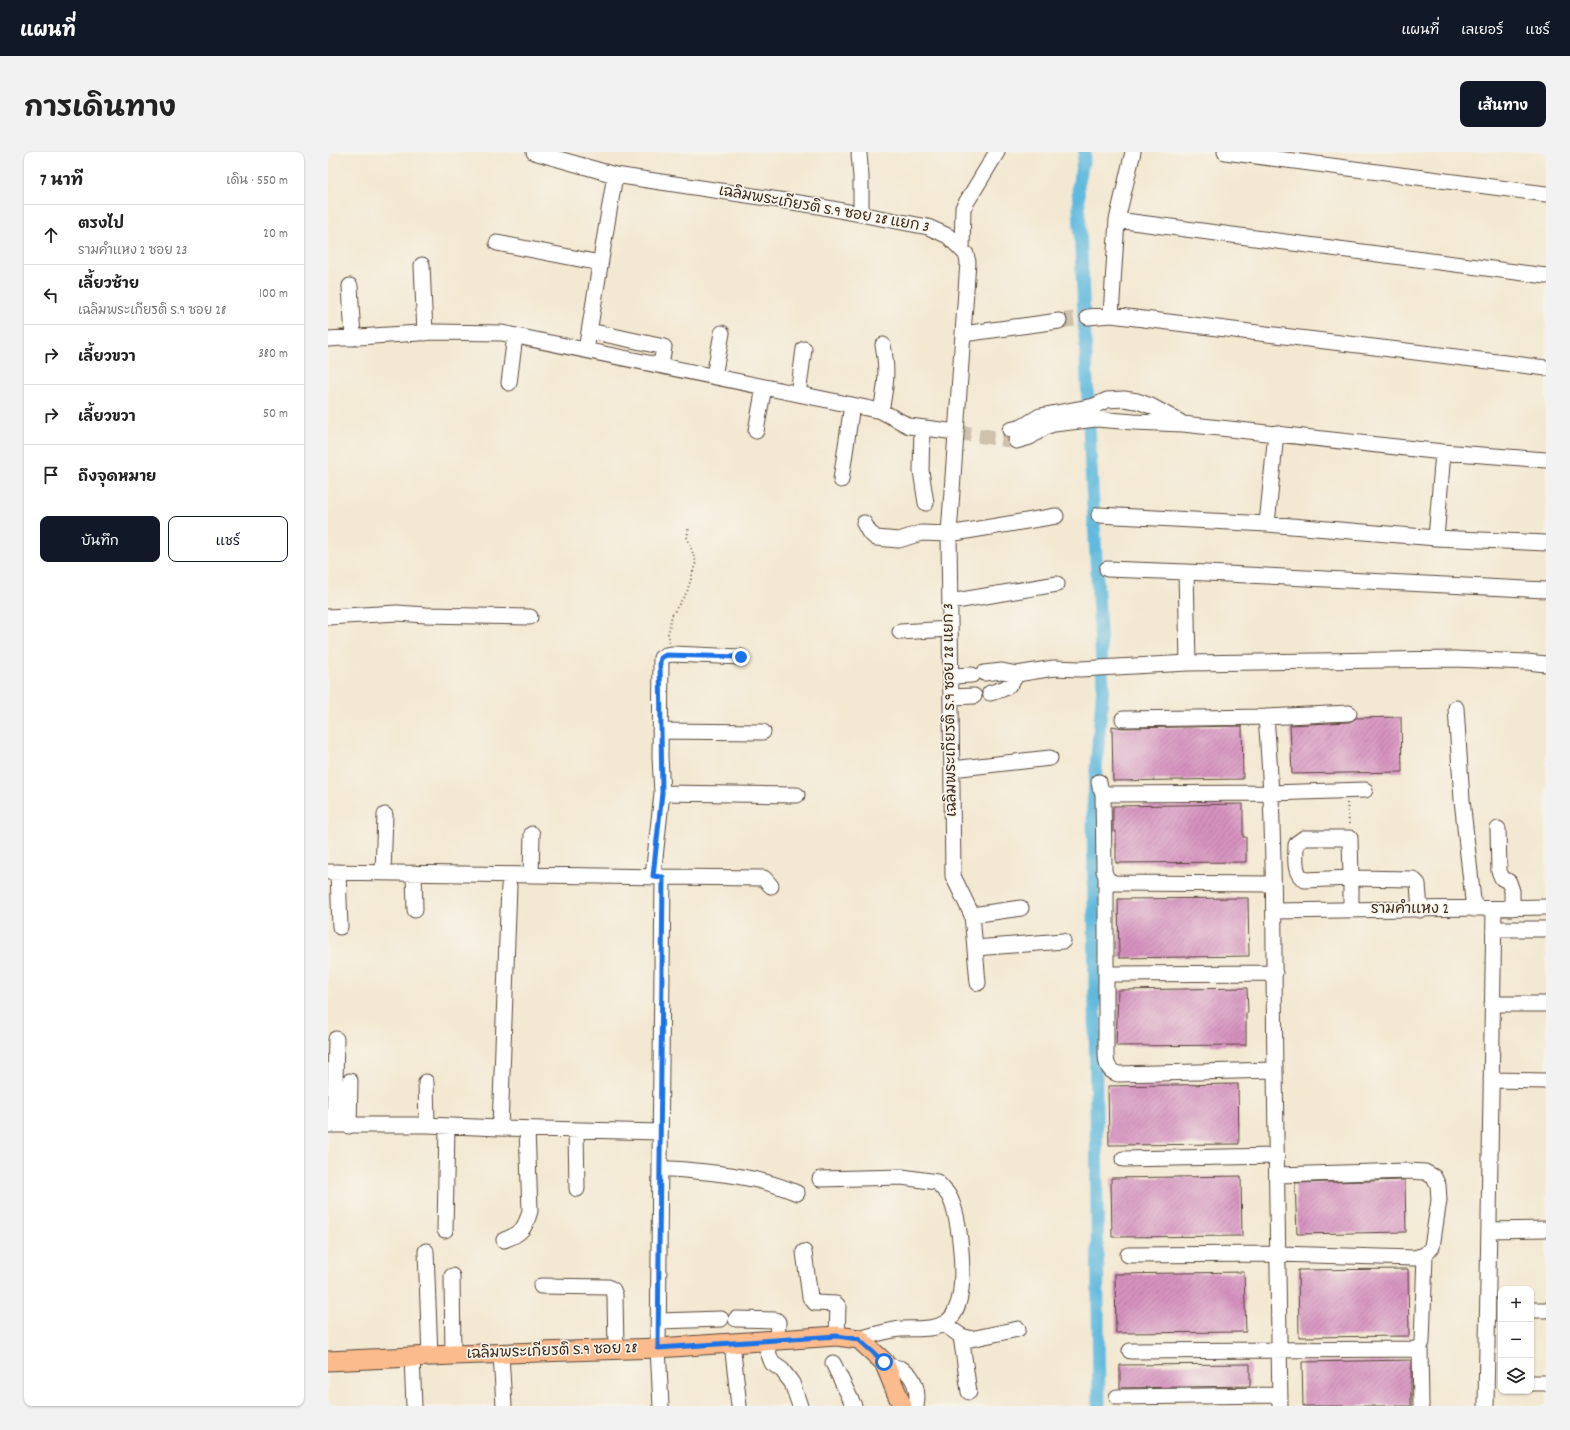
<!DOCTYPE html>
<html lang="th">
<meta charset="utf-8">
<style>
body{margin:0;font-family:Dekko,"Playpen Sans Thai",sans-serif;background:#f2f2f2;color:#222}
.controls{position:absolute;right:12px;bottom:12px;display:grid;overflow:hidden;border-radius:8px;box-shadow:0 1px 3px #0004}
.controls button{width:36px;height:36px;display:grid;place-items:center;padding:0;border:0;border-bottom:1px solid #e0e0e0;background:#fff;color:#222;font:20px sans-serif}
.stop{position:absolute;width:12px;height:12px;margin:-9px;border:3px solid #1a73e8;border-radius:50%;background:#fff}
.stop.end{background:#1a73e8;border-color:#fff;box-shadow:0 1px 4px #0008}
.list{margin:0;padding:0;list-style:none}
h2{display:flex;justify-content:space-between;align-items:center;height:52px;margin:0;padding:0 16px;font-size:17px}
h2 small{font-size:13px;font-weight:400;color:#767676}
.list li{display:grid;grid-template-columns:26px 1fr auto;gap:12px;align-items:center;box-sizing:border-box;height:60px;padding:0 16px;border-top:1px solid #e0e0e0}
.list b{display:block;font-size:15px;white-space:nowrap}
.list p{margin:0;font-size:13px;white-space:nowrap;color:#767676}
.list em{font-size:13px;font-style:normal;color:#767676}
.actions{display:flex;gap:8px;padding:12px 16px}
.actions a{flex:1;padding:9px 0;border:1px solid #111827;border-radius:8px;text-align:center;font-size:14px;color:#111827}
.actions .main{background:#111827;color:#fff}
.icon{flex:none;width:22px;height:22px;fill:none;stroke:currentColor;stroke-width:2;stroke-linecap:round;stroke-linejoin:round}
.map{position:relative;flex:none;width:1218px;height:1254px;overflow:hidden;border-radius:8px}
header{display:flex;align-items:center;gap:24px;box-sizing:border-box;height:56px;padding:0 20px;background:#111827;color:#fff}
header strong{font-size:19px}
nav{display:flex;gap:22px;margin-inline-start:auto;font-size:14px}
.intro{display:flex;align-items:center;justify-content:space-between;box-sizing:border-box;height:96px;padding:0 24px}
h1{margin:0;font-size:28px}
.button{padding:10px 18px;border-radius:8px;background:#111827;color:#fff;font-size:14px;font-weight:700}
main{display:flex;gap:24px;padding:0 24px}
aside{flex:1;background:#fff;border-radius:8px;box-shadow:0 1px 3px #0004}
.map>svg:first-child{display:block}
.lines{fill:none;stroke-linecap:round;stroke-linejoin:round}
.canal{stroke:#61bade;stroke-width:13}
.building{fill:url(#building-hatch)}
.minor-tunnel{stroke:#cec2ad;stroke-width:15;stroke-dasharray:15 8;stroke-linecap:butt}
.minor-casing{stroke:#574639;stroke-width:17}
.major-casing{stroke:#574639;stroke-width:21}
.path{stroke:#574639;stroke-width:2;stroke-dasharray:1 3;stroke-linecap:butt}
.minor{stroke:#fff;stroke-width:15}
.major{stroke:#fbbb8c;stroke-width:19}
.route{stroke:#1a73e8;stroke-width:5}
.labels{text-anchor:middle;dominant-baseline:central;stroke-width:3.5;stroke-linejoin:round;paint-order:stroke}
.street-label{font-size:15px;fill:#3b2a1e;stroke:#f7f3e8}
</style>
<header>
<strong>แผนที่</strong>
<nav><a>แผนที่</a><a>เลเยอร์</a><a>แชร์</a></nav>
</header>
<div class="intro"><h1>การเดินทาง</h1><a class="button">เส้นทาง</a></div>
<main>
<aside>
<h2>7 นาที<small>เดิน · 550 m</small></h2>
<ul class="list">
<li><svg class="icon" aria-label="ahead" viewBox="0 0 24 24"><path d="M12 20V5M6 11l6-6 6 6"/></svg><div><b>ตรงไป</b><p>รามคำแหง 2 ซอย 23</p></div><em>20 m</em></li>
<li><svg class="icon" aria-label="left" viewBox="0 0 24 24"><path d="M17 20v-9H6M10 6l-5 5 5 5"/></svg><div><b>เลี้ยวซ้าย</b><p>เฉลิมพระเกียรติ ร.9 ซอย 28</p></div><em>100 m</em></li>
<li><svg class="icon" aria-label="right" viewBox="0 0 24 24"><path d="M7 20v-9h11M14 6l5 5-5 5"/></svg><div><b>เลี้ยวขวา</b></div><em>380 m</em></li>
<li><svg class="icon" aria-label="right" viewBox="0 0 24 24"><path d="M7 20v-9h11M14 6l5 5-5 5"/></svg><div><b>เลี้ยวขวา</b></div><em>50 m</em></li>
<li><svg class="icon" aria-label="arrive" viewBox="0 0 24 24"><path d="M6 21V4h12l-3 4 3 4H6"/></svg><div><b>ถึงจุดหมาย</b></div></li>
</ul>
<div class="actions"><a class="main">บันทึก</a><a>แชร์</a></div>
</aside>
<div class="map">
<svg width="1218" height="1254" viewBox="0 0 1218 1254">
<defs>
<pattern id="building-hatch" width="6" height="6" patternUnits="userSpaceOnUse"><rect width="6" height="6" fill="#d691bf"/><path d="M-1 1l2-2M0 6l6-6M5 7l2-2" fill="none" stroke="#af779b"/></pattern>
</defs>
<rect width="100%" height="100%" fill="#f7f3e8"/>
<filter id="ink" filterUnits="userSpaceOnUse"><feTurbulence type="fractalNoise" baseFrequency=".025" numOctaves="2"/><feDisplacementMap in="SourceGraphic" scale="8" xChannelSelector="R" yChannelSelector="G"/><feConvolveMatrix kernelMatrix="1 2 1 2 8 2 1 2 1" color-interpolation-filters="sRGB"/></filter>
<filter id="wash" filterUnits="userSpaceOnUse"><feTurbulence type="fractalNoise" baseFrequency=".012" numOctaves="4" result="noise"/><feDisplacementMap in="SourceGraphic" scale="16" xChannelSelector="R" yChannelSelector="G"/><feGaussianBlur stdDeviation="0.9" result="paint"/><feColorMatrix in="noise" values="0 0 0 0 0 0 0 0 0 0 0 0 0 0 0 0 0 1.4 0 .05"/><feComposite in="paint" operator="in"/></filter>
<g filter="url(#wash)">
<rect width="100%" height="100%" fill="#f3e8d1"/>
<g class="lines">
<path class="canal" d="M 757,0 L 750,34 L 763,316 L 775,533 L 765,655 L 771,1254"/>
</g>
<g id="blocks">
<path class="building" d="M 1073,565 L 1074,620 L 964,622 L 962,573 L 1021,570 L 1028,566 Z
M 784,574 L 795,576 L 914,574 L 915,627 L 785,629 Z
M 915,652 L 915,685 L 918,685 L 918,710 L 788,711 L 788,679 L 785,679 L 785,654 Z
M 920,746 L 921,804 L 791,806 L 790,747 Z
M 919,836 L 920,861 L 918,861 L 918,893 L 788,894 L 790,838 Z
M 910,932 L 911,992 L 781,993 L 780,934 Z
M 913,1024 L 914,1084 L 784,1085 L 783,1026 Z
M 1077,1028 L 1078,1080 L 969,1082 L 967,1031 Z
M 1080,1117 L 1081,1184 L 971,1185 L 970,1118 Z
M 916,1120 L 918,1180 L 788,1181 L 787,1122 Z
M 1083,1208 L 1083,1254 L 975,1254 L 974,1210 Z
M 922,1212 L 922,1234 L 792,1236 L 792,1213 Z"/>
</g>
</g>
<g filter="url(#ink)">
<use href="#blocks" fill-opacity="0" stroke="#574639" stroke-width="1"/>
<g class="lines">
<path class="minor-tunnel" d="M 731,169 L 760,165
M 628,280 L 688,289"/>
<g class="minor-casing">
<path id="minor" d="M 206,0 L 287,23 L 484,53 L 600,75 L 620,84 L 638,102 L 640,110 L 621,382 L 625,724 L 644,763 L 650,831
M 897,0 L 1218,42
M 531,2 L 533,25 L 533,62
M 789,68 L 1218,124
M 169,91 L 272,111
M 634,97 L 635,56 L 669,0
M 94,113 L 97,181
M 22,134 L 25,186
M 783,163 L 789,68 L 805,0
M 760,165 L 783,163 L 1218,216
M 262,179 L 336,195 L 333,213
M 635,182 L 731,169
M 0,187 L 106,180 L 174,181 L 553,259 L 581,274 L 628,280
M 258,198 L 287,23
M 386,224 L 394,181
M 181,231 L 187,184
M 470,242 L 476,197
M 553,259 C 558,233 560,219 555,193
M 594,276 L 593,319 L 598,351
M 682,278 L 694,275 L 712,264 L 766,254 L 779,248 L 796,247 L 809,249 L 823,254 L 852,270
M 428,279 L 436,235
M 688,289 L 702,285 L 717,275 L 726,272 L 768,267 L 806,270 L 855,272 L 1115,300 L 1218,308
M 513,328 L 524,253
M 771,363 L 939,372 L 1108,386 L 1218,391
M 536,371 L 541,380 L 548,386 L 571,388 L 593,381 L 621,382 L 728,364
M 939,372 L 948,281
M 1108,386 L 1115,300
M 779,417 L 858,420 L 1218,438
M 858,420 L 860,511
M 622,450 L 729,432
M 0,465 L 69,461 L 98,463 L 202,465
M 572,480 L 622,477
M 656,521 L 674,519 L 689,522 L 726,516 L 752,517 L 860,511 L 1127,507 L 1199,510 L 1218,512
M 623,524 L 644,523
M 662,541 C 677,537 681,536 689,522
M 623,545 L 646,544
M 1128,556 L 1134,648 L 1146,757
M 938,565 L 1021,561
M 795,567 L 938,565 C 948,683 945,801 947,918 C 948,1030 950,1142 952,1254
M 332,579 L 435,580
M 624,617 L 722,606
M 771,630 C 772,637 773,640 780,642 L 942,641 L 1037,638
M 775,640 L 776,719 C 778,726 780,729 787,731 L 945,732
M 334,641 L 469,643
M 1170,677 L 1171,719 L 1174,726 L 1181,730 L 1184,739 L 1184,756
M 976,686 L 1022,686 L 1023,726 L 977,728 C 965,722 968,705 968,693 L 969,691 Z
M 0,720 L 335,725 L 330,1196 L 333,1254
M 10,720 L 12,775
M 55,721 L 57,663
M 86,721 L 87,758
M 203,723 L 204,682
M 325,724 L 334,641 L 332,605 L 333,506 L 338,503 L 345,502 L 413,505
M 335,725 L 436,726 L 443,734
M 778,725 L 778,896 C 778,907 777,918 790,922 L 947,918
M 1023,758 L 1023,726 L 1085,727 L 1090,732 L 1092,758
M 946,759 L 1218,755
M 644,763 L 693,756
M 1166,777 L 1218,777
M 647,796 L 735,789
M 786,822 L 947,821
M 1164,852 L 1218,852
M 1163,928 L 1218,929
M 98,930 L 99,973
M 0,973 L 99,973 L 172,976 L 332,980
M 6,973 L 8,887
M 21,974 L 22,929
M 172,976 L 181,734
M 248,978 L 249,1037
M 795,1007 L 949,1004
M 332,1016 C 378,1020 426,1022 469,1041
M 492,1027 L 574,1025 L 609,1030 C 613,1035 618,1039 621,1044 C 633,1066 639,1135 628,1157 C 626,1163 622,1168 617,1171 C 602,1180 582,1175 566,1178 C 554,1180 542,1184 531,1187
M 117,1078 L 119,974
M 1161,1078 L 1218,1077
M 176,1088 C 193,1082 197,1077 202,1059 L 199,977
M 98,1099 L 102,1204
M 476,1100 L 482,1145 L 487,1151 L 508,1152 L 510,1154 L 509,1184
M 800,1103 L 950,1102 L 1086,1106 L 1097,1103 L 1104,1095 L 1111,1048 L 1110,1033 L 1106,1025 L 1097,1020 L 1080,1019 L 949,1023
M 124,1124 L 125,1203
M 213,1134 L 280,1135 L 285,1138 L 287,1143 L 288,1198
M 1203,1158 L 1218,1158
M 408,1167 L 448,1168 L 450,1170 L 449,1188
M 331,1169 L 393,1167
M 616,1172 L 633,1184 L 643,1187 L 690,1177
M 633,1184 L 641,1240
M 436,1189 L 444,1211 L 454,1218 L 464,1231 L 472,1254
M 404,1191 L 411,1254
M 1092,1195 L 1093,1254
M 802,1199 L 1089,1197 L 1092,1195 L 1094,1190 L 1097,1103
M 173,1202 L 176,1254
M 84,1205 L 86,1254
M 505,1211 L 526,1254
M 558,1213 C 563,1215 569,1215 574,1217 C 587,1224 591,1240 588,1254
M 1203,1231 L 1218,1231
M 789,1245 L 952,1243
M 1158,1254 L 1166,757"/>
</g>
<g class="major-casing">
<path id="major" d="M 0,1209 L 125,1203 L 330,1196 L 509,1184 L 531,1187 L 556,1210 L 574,1254"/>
</g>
<path class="path" d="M 342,490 L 340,482 L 344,463 L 359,440 L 368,410 L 359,385 L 361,375
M 1019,651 L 1021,672"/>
<use href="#minor" class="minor"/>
<use href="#major" class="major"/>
</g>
</g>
<g class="lines" filter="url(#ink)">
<path class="route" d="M 413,505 L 338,503 L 333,506 L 332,510 L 334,641 L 325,724 L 335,725 L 330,1196 L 509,1184 L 530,1187 L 556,1210"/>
</g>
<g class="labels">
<g class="street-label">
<text transform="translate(496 58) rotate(10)">เฉลิมพระเกียรติ ร.9 ซอย 28 แยก 3</text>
<text transform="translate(623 558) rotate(-91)">เฉลิมพระเกียรติ ร.9 ซอย 28 แยก 3</text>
<text x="1082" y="758">รามคำแหง 2</text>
<text transform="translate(224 1200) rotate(-2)">เฉลิมพระเกียรติ ร.9 ซอย 28</text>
</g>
</g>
</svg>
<div class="controls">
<button>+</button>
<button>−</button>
<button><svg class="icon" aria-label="layers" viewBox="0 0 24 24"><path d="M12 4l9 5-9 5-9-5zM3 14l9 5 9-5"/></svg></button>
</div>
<div class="stop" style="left:556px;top:1210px"></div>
<div class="stop end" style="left:413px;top:505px"></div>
</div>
</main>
